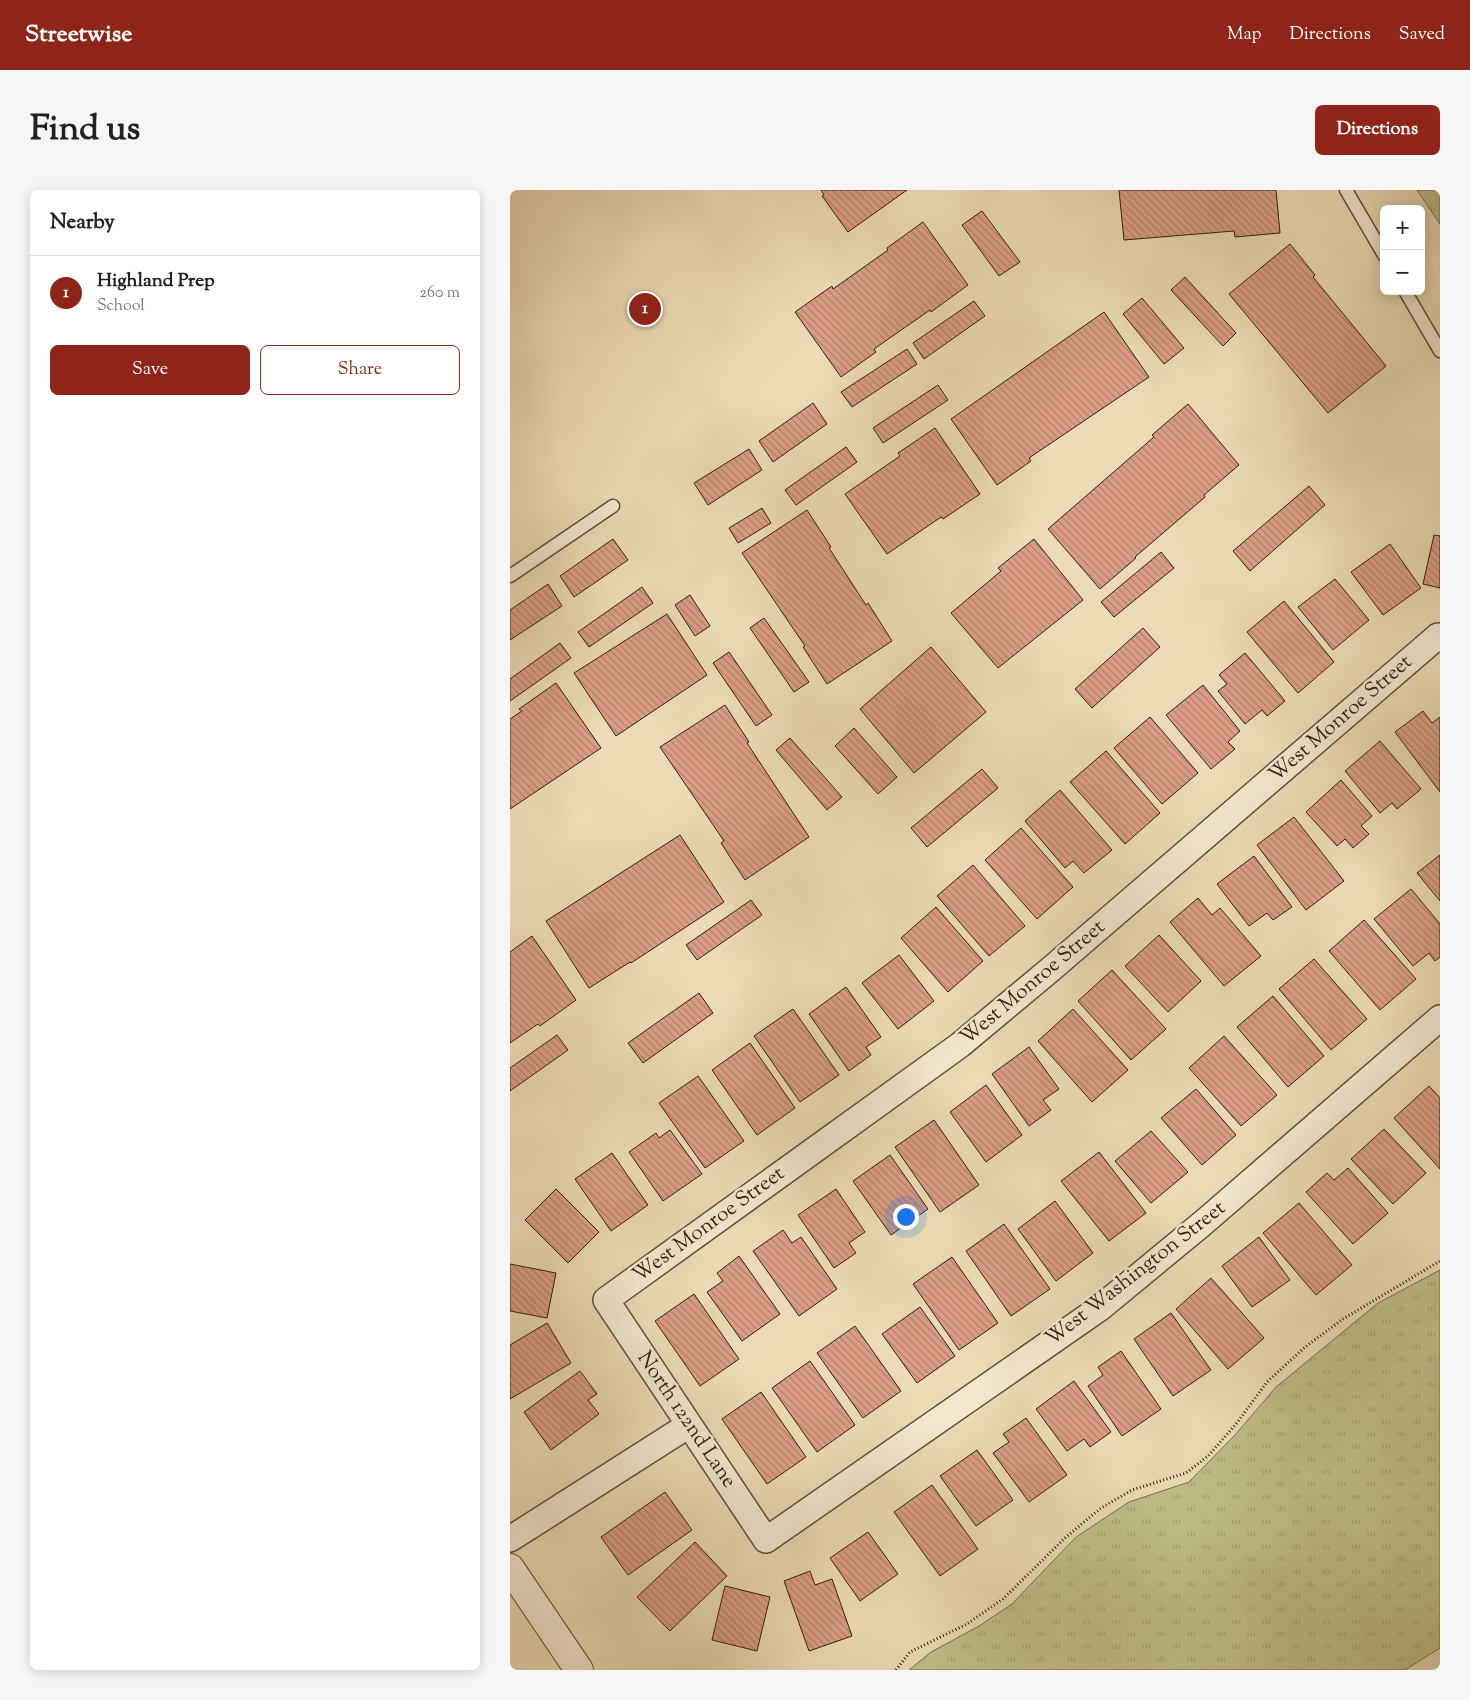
<!DOCTYPE html>
<meta charset="utf-8">
<style>
body{margin:0;font-family:"Sorts Mill Goudy",serif;background:#f6f6f6;color:#222}
.controls{position:absolute;right:15px;top:15px;display:grid;overflow:hidden;border-radius:8px;box-shadow:0 2px 12px #0003}
.controls button{width:45px;height:45px;display:grid;place-items:center;padding:0;border:0;border-bottom:1px solid #e0e0e0;background:#fff;color:#222;font:25px sans-serif}
.you{position:absolute;left:395px;top:1026px;width:18px;height:18px;margin:-12px;border:4px solid #fff;border-radius:50%;background:#1a73e8;box-shadow:0 0 0 8px #1a73e833}
.badge{display:grid;place-items:center;width:32px;height:32px;border-radius:50%;background:#8f2418;color:#fff;font-size:16px;font-weight:700}
.pin{position:absolute;translate:-50% -50%;border:2px solid #fff;box-shadow:0 1px 5px #0006}
.list{margin:0;padding:0;list-style:none}
h2{display:flex;justify-content:space-between;align-items:center;height:65px;margin:0;padding:0 20px;font-size:21px}
h2 small{font-size:16px;font-weight:400;color:#767676}
.list li{display:grid;grid-template-columns:32px 1fr auto;gap:15px;align-items:center;box-sizing:border-box;height:75px;padding:0 20px;border-top:1px solid #e0e0e0}
.list b{display:block;font-size:19px;white-space:nowrap}
.list p{margin:0;font-size:16px;white-space:nowrap;color:#767676}
.list em{font-size:16px;font-style:normal;color:#767676}
.actions{display:flex;gap:10px;padding:15px 20px}
.actions a{flex:1;padding:11px 0;border:1px solid #8f2418;border-radius:8px;text-align:center;font-size:18px;color:#8f2418}
.actions .main{background:#8f2418;color:#fff}
.map{position:relative;flex:none;width:930px;height:1480px;overflow:hidden;border-radius:8px}
header{display:flex;align-items:center;gap:30px;box-sizing:border-box;height:70px;padding:0 25px;background:#8f2418;color:#fff}
header strong{font-size:24px}
nav{display:flex;gap:28px;margin-inline-start:auto;font-size:18px}
.intro{display:flex;align-items:center;justify-content:space-between;box-sizing:border-box;height:120px;padding:0 30px}
h1{margin:0;font-size:35px}
.button{padding:12px 22px;border-radius:8px;background:#8f2418;color:#fff;font-size:18px;font-weight:700}
main{display:flex;gap:30px;padding:0 30px}
aside{flex:1;background:#fff;border-radius:8px;box-shadow:0 2px 12px #0003}
.map>svg:first-child{display:block}
.grass{fill:url(#grass-tufts);stroke:#786d4e}
.building{fill:url(#building-back-hatch);stroke:#301c14}
.lines{fill:none;stroke-linecap:round;stroke-linejoin:round}
.service-casing{stroke:#5f4c3c;stroke-width:15}
.minor-casing{stroke:#5f4c3c;stroke-width:28}
.tertiary-casing{stroke:#5f4c3c;stroke-width:30}
.path{stroke:#301c14;stroke-width:3;stroke-dasharray:1 2.5;stroke-linecap:butt}
.service{stroke:#f3e8ce;stroke-width:12}
.minor{stroke:#f3e8ce;stroke-width:25}
.tertiary{stroke:#f3e8ce;stroke-width:28}
.labels{text-anchor:middle;dominant-baseline:central;stroke-width:5;stroke-linejoin:round;paint-order:stroke}
.street-label{font-size:21px;fill:#301c14;stroke:#f3e8ce}
</style>
<header>
<strong>Streetwise</strong>
<nav><a>Map</a><a>Directions</a><a>Saved</a></nav>
</header>
<div class="intro"><h1>Find us</h1><a class="button">Directions</a></div>
<main>
<aside>
<h2>Nearby<small></small></h2>
<ul class="list">
<li><span class="badge">1</span><div><b>Highland Prep</b><p>School</p></div><em>260 m</em></li>
</ul>
<div class="actions"><a class="main">Save</a><a>Share</a></div>
</aside>
<div class="map">
<svg width="930" height="1480" viewBox="0 0 930 1480">
<defs>
<pattern id="grass-tufts" width="24" height="20" patternUnits="userSpaceOnUse" patternTransform="scale(1.25)"><rect width="24" height="20" fill="#bfbe88"/><path d="M3 7l-1-3M5 7V3M7 7l1-3M15 17l-1-3M17 17v-4M19 17l1-3" fill="none" stroke="#a4a374"/></pattern>
<pattern id="building-back-hatch" width="6" height="6" patternUnits="userSpaceOnUse" patternTransform="scale(1.25)"><rect width="6" height="6" fill="#dc9e85"/><path d="M-1 5l2 2M0 0l6 6M5-1l2 2" fill="none" stroke="#b3806c"/></pattern>
</defs>
<rect width="100%" height="100%" fill="#ecdbb4"/>
<filter id="stains"><feTurbulence type="fractalNoise" baseFrequency=".004" numOctaves="4"/><feColorMatrix values="0 0 0 0 .2 0 0 0 0 .09 0 0 0 0 .02 0 0 0 .5 -.17"/></filter>
<radialGradient id="worn" r=".72"><stop offset=".6" stop-color="#630" stop-opacity="0"/><stop offset="1" stop-color="#630" stop-opacity=".3"/></radialGradient>
<path class="grass" d="M 907,0 L 930,0 L 930,34 Z
M 930,1080 L 930,1458 L 895,1480 L 399,1480 L 421,1462 L 469,1436 L 502,1414 L 566,1347 L 619,1312 L 679,1292 L 725,1245 L 766,1197 L 868,1113 Z"/>
<path class="building" d="M 311,0 L 397,0 L 338,42 L 312,6 L 314,5 Z
M 609,0 L 766,0 L 770,43 L 725,47 L 724,41 L 614,50 Z
M 472,21 L 510,72 L 489,86 L 452,35 Z
M 413,32 L 458,95 L 421,122 L 420,120 L 364,159 L 366,162 L 331,187 L 285,122 L 322,96 L 323,99 L 378,60 L 377,58 Z
M 780,54 L 805,85 L 803,87 L 876,176 L 818,223 L 719,104 Z
M 675,87 L 726,143 L 713,156 L 661,100 Z
M 632,108 L 674,158 L 654,174 L 613,124 Z
M 464,111 L 475,126 L 414,169 L 403,153 Z
M 594,122 L 639,187 L 519,268 L 521,271 L 487,295 L 441,229 Z
M 397,159 L 407,174 L 342,217 L 331,202 Z
M 428,195 L 438,210 L 373,253 L 363,238 Z
M 303,213 L 317,234 L 263,272 L 249,251 Z
M 678,214 L 729,275 L 694,305 L 695,307 L 625,367 L 626,368 L 590,399 L 538,339 L 644,247 L 642,245 Z
M 425,238 L 470,304 L 433,329 L 431,327 L 377,364 L 335,304 L 390,266 L 388,263 Z
M 336,257 L 347,272 L 286,315 L 275,300 Z
M 239,259 L 252,280 L 198,315 L 184,293 Z
M 799,296 L 815,315 L 740,381 L 723,361 Z
M 252,318 L 261,333 L 228,353 L 219,338 Z
M 297,320 L 321,357 L 319,358 L 356,415 L 358,413 L 382,451 L 317,494 L 293,457 L 295,456 L 232,363 Z
M 924,345 L 930,346 L 930,398 L 913,394 Z
M 103,349 L 118,370 L 64,407 L 50,386 Z
M 524,349 L 573,410 L 488,478 L 441,423 L 491,381 L 488,378 Z
M 880,354 L 911,398 L 873,425 L 841,382 Z
M 651,362 L 664,378 L 604,427 L 591,412 Z
M 825,389 L 859,430 L 823,460 L 788,417 Z
M 38,394 L 52,416 L 0,450 L 0,420 Z
M 132,397 L 143,413 L 79,457 L 68,442 Z
M 180,405 L 200,436 L 185,446 L 165,415 Z
M 774,411 L 824,472 L 788,503 L 737,442 Z
M 157,424 L 197,485 L 106,546 L 64,483 Z
M 254,428 L 299,492 L 284,502 L 240,438 Z
M 633,438 L 650,457 L 582,518 L 565,499 Z
M 50,453 L 61,468 L 0,511 L 0,489 Z
M 421,457 L 476,522 L 404,583 L 350,519 Z
M 219,462 L 262,525 L 246,536 L 203,473 Z
M 735,463 L 775,511 L 757,526 L 752,520 L 735,534 L 708,501 L 717,494 L 709,485 Z
M 46,493 L 91,558 L 0,619 L 0,529 L 12,521 L 9,519 Z
M 693,495 L 730,541 L 718,552 L 725,559 L 701,579 L 656,525 Z
M 215,515 L 239,552 L 237,553 L 299,647 L 235,690 L 211,653 L 214,651 L 150,557 Z
M 913,521 L 922,533 L 930,527 L 930,602 L 885,542 Z
M 640,527 L 688,583 L 652,614 L 604,558 Z
M 344,538 L 387,587 L 368,604 L 325,556 Z
M 280,548 L 332,607 L 317,620 L 266,560 Z
M 870,551 L 911,599 L 887,619 L 882,613 L 870,623 L 835,581 Z
M 596,561 L 650,623 L 615,654 L 560,592 Z
M 472,579 L 488,598 L 417,657 L 401,638 Z
M 831,590 L 862,626 L 851,636 L 859,644 L 843,658 L 835,649 L 827,656 L 796,622 Z
M 550,600 L 602,660 L 574,683 L 563,671 L 555,678 L 515,631 Z
M 784,627 L 834,691 L 796,720 L 747,655 Z
M 511,638 L 563,697 L 527,729 L 475,670 Z
M 170,645 L 214,712 L 121,773 L 120,772 L 79,798 L 36,731 Z
M 930,665 L 930,711 L 907,683 Z
M 744,666 L 782,717 L 763,730 L 757,723 L 739,736 L 707,694 Z
M 463,675 L 515,736 L 479,766 L 427,706 Z
M 901,699 L 930,734 L 930,767 L 925,771 L 919,763 L 903,776 L 864,729 Z
M 688,708 L 702,725 L 710,718 L 751,766 L 714,796 L 660,732 Z
M 241,710 L 252,725 L 187,770 L 176,755 Z
M 426,717 L 473,771 L 438,802 L 391,748 Z
M 854,730 L 906,789 L 870,820 L 819,761 Z
M 649,745 L 691,791 L 658,822 L 615,776 Z
M 22,746 L 66,810 L 30,836 L 28,834 L 0,853 L 0,762 Z
M 389,765 L 424,811 L 388,839 L 352,793 Z
M 804,769 L 857,829 L 821,860 L 769,799 Z
M 602,780 L 656,839 L 621,870 L 568,811 Z
M 336,797 L 371,847 L 356,857 L 361,865 L 339,881 L 299,824 Z
M 189,803 L 203,823 L 133,873 L 118,853 Z
M 763,806 L 814,866 L 778,897 L 727,837 Z
M 283,819 L 329,885 L 290,912 L 244,846 Z
M 563,819 L 618,880 L 582,912 L 528,851 Z
M 47,845 L 58,860 L 0,901 L 0,878 Z
M 714,846 L 767,905 L 731,936 L 679,878 Z
M 240,853 L 285,918 L 247,945 L 202,880 Z
M 519,857 L 549,899 L 533,910 L 541,920 L 519,936 L 482,884 Z
M 188,886 L 234,951 L 195,978 L 149,913 Z
M 476,895 L 512,945 L 476,972 L 440,922 Z
M 919,896 L 930,908 L 930,979 L 884,928 Z
M 686,899 L 726,945 L 692,975 L 651,928 Z
M 424,930 L 469,995 L 430,1022 L 385,957 Z
M 874,939 L 916,983 L 883,1014 L 841,969 Z
M 160,940 L 192,984 L 153,1011 L 119,962 L 146,943 L 149,948 Z
M 641,941 L 678,982 L 641,1013 L 605,971 Z
M 589,962 L 636,1023 L 599,1051 L 551,991 Z
M 102,963 L 138,1015 L 101,1041 L 65,989 Z
M 380,965 L 418,1019 L 381,1045 L 343,991 Z
M 838,978 L 878,1023 L 843,1054 L 796,1002 L 817,983 L 824,990 Z
M 46,999 L 89,1042 L 58,1073 L 15,1030 Z
M 326,999 L 355,1042 L 339,1053 L 346,1063 L 324,1078 L 288,1025 Z
M 545,1011 L 583,1063 L 546,1091 L 508,1039 Z
M 789,1013 L 842,1075 L 806,1105 L 753,1043 Z
M 494,1034 L 540,1099 L 501,1126 L 456,1061 Z
M 273,1040 L 282,1053 L 291,1047 L 327,1099 L 289,1126 L 243,1061 Z
M 749,1047 L 780,1090 L 742,1117 L 712,1076 Z
M 229,1066 L 270,1124 L 232,1151 L 197,1102 L 213,1091 L 207,1083 Z
M 442,1067 L 488,1133 L 449,1160 L 403,1094 Z
M 0,1074 L 46,1083 L 37,1128 L 0,1121 Z
M 701,1088 L 754,1148 L 718,1179 L 666,1119 Z
M 184,1104 L 229,1169 L 190,1196 L 145,1131 Z
M 410,1117 L 445,1166 L 407,1193 L 372,1144 Z
M 661,1123 L 701,1180 L 663,1206 L 624,1149 Z
M 37,1133 L 61,1173 L 0,1209 L 0,1155 Z
M 345,1136 L 391,1201 L 353,1228 L 307,1163 Z
M 611,1161 L 651,1219 L 612,1246 L 578,1196 L 593,1185 L 588,1177 Z
M 300,1171 L 345,1235 L 307,1262 L 262,1198 Z
M 70,1181 L 87,1204 L 78,1210 L 89,1224 L 41,1260 L 14,1222 Z
M 564,1191 L 601,1242 L 580,1257 L 574,1249 L 557,1261 L 526,1219 Z
M 251,1202 L 296,1267 L 257,1294 L 212,1229 Z
M 516,1228 L 557,1285 L 519,1312 L 483,1263 L 499,1252 L 493,1244 Z
M 467,1260 L 503,1310 L 466,1336 L 430,1286 Z
M 422,1295 L 468,1359 L 430,1386 L 384,1322 Z
M 155,1302 L 182,1340 L 118,1385 L 91,1347 Z
M 358,1342 L 388,1384 L 350,1411 L 320,1368 Z
M 185,1352 L 217,1386 L 160,1441 L 127,1407 Z
M 300,1381 L 305,1395 L 322,1389 L 342,1446 L 299,1461 L 274,1391 Z
M 215,1396 L 260,1407 L 247,1461 L 202,1450 Z"/>
<g class="lines">
<g class="service-casing">
<path id="service" d="M 836,0 L 874,65
M 895,101 L 930,161
M 0,386 L 103,316"/>
</g>
<g class="minor-casing">
<path id="minor" d="M 930,449 L 928,446 L 541,779 L 450,855 L 96,1110 L 256,1350 L 590,1118 L 693,1033 L 930,828
M 0,1349 L 179,1235"/>
</g>
<g class="tertiary-casing">
<path id="tertiary" d="M 0,1378 L 69,1480"/>
</g>
<path class="path" d="M 386,1480 L 400,1462 L 457,1434 L 493,1409 L 556,1347 L 591,1318 L 622,1300 L 676,1283 L 698,1266 L 726,1234 L 757,1192 L 795,1157 L 833,1129 L 930,1071"/>
<use href="#service" class="service"/>
<use href="#minor" class="minor"/>
<use href="#tertiary" class="tertiary"/>
</g>
<g class="labels">
<g class="street-label">
<text transform="translate(831 529) rotate(-41)">West Monroe Street</text>
<text transform="translate(523 793) rotate(-40)">West Monroe Street</text>
<text transform="translate(199 1035) rotate(-36)">West Monroe Street</text>
<text transform="translate(626 1084) rotate(-38)">West Washington Street</text>
<text transform="translate(176 1230) rotate(56)">North 122nd Lane</text>
</g>
</g>
<rect width="100%" height="100%" filter="url(#stains)"/>
<rect width="100%" height="100%" fill="url(#worn)"/>
</svg>
<div class="controls">
<button>+</button>
<button>−</button>
</div>
<div class="you"></div>
<div class="pin badge" style="left:135px;top:119px">1</div>
</div>
</main>
